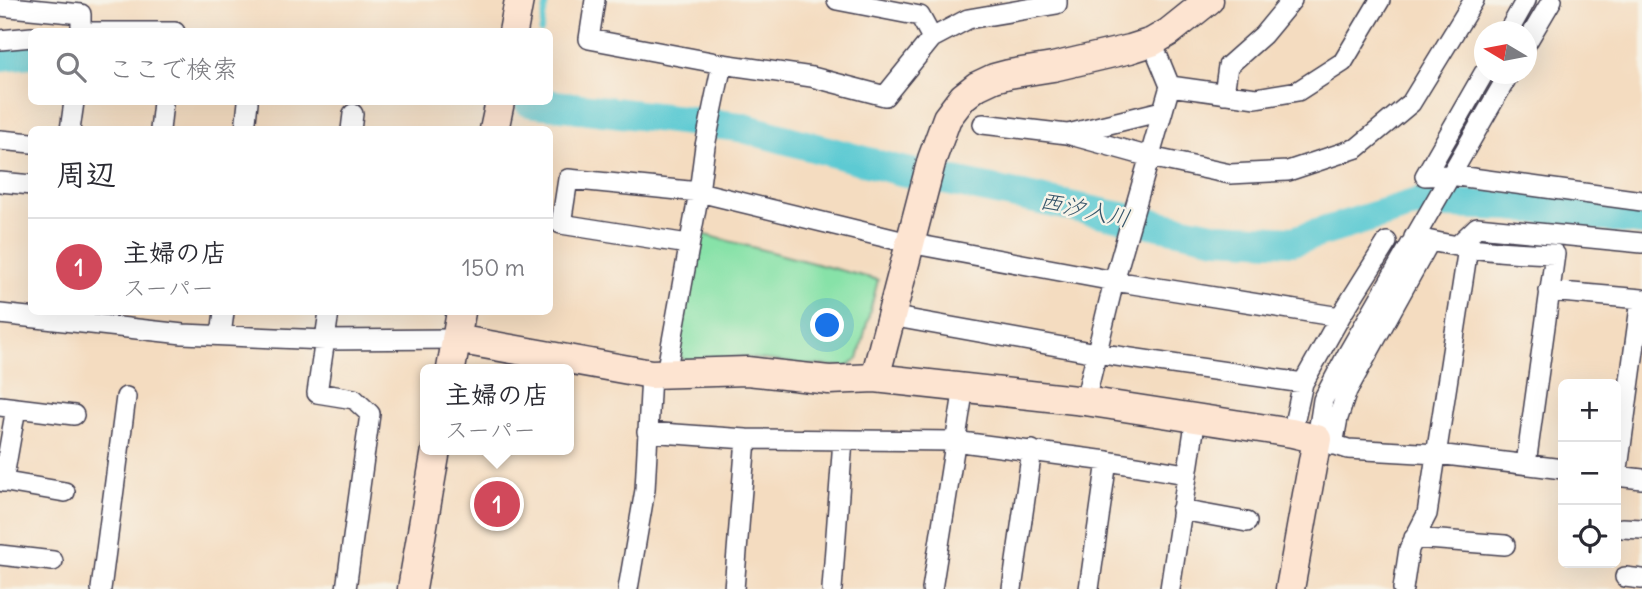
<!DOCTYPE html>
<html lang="ja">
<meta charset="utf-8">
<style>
body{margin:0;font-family:Delius,"Klee One",sans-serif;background:#f7f7f7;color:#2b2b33}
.controls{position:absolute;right:21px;bottom:21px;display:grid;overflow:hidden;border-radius:10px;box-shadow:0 7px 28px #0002}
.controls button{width:63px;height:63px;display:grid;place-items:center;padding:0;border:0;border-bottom:2px solid #e1e1e2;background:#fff;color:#2b2b33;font:35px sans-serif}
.compass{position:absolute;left:1474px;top:21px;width:63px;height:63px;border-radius:50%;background:#fff;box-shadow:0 7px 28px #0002;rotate:280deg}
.you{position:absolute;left:828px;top:326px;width:24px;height:24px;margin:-18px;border:5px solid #fff;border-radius:50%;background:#1a73e8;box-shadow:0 0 0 10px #1a73e833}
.badge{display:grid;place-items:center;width:46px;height:46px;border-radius:50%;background:#d1495b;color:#fff;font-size:23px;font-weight:700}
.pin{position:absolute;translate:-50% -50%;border:4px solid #fff;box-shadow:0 2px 7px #0006}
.popup{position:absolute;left:420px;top:364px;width:154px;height:91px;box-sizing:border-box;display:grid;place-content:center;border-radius:10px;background:#fff;filter:drop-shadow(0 2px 5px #0005);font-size:23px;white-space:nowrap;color:#7c7c81}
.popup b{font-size:26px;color:#2b2b33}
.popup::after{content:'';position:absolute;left:50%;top:100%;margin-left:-14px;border:14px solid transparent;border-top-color:#fff}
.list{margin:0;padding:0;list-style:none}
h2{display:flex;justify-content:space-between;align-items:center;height:91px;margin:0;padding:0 28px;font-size:30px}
h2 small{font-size:23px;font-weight:400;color:#7c7c81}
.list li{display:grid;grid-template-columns:46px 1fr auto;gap:21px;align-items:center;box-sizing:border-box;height:98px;padding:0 28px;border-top:2px solid #e1e1e2}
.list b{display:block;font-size:26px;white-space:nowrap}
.list p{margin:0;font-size:23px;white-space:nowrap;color:#7c7c81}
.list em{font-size:23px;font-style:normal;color:#7c7c81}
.icon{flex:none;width:38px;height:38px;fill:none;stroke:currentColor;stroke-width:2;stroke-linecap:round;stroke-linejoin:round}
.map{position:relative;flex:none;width:1642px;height:589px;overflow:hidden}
.search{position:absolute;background:#fff;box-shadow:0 7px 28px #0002;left:28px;top:28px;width:525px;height:77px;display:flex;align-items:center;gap:18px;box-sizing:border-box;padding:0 24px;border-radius:10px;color:#7c7c81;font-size:26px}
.panel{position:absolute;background:#fff;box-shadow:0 7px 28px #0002;left:28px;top:126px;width:525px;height:189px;border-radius:10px}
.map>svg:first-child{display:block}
.green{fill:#87e2a8;stroke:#548272;stroke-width:2}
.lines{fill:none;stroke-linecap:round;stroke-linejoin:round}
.stream{stroke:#5dcad3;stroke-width:5}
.river{stroke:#5dcad3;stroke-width:30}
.street-casing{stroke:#423e4f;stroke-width:22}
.secondary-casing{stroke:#423e4f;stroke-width:31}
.street{stroke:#fff;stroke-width:19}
.secondary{stroke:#fde4d1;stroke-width:28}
.labels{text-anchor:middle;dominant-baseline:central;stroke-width:5;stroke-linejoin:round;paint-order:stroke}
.water-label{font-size:23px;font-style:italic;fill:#345469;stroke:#f7f3e8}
</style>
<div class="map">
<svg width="1642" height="589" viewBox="0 0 1642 589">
<rect width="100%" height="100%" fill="#f7f3e8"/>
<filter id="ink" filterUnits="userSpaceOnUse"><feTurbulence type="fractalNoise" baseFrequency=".0143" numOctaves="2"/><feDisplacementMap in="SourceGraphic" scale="14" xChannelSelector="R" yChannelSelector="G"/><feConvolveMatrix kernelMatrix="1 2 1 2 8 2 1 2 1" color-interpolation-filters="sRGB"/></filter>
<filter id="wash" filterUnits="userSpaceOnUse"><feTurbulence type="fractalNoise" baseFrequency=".00686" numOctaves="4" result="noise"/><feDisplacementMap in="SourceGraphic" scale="28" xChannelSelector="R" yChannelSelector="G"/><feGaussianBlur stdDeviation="1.57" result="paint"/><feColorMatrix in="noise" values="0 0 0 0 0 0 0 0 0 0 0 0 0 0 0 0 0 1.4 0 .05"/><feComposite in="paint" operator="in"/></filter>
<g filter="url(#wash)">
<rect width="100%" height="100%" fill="#f4dcc0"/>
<path class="green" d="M 698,233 L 878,280 L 858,359 L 847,367 L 800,364 L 741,357 L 685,361 L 677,352 Z"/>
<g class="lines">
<path class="stream" d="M 541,32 L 547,0
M 1417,203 L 1431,182"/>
<path class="river" d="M 0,56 L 32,53
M 529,102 L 740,127 L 897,170 L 1217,237 L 1293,241 L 1417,203 L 1511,206 L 1642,221"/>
</g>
</g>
<g filter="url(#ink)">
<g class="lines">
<g class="street-casing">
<path id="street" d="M 595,0 L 589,39 L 722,64 L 812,77 L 885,96 L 932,38 L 968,19 L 1057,4 L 1057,0
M 837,0 L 920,16 L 932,38
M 0,6 L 81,14 L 81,32
M 86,32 L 175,32
M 1508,32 L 1526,0
M 0,40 L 32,37
M 1152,42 L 1170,86 L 1256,98 L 1298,91 L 1343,62 L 1380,0
M 1526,44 L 1552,0
M 1484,73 L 1425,176 L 1450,175 L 1642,201
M 1509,74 L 1348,353 L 1323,400 L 1317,439 L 1348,449 L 1437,454 L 1563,469
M 1224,94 L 1228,66 L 1263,35 L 1292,0
M 983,124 L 1067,134 L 1150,157 L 1230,174 L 1288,171 L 1357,148 L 1411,103 L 1474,0
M 70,130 L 74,102
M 160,130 L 163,102
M 245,130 L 248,102
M 351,130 L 353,114
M 1068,134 L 1162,111
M 0,140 L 32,143
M 0,182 L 32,185
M 1414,237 C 1460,249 1507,253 1555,254 L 1526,464
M 688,244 L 561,224 L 568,179 L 699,192 L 909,243 L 1114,281 L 1340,317
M 1457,246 L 1477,227 L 1642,243
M 1549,291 L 1642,299
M 329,312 L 317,393 L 354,399 L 370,414 L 346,589
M 0,314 L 183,334 L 325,340 L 456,339
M 890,316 L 1096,353 L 1303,383
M 221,335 L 224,312
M 666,374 L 699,192 L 705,146 L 722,64
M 1085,401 L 1114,281 L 1170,86
M 0,406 L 74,415
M 647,432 L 746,439 L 954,441 L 1107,461 L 1186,474
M 1292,433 L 1303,383 L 1340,317 L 1387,242
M 1333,445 L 1338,418 L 1347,391 L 1430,241
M 1616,476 L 1642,479
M 1617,476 L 1641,299
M 0,481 L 65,492
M 3,482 L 16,408
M 1181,510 L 1247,522
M 1622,528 L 1642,529
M 1414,538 L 1505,545
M 0,555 L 53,561
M 1625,577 L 1642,579
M 101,589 L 126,397
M 628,589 L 645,490 L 651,374
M 734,589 L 746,439
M 832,589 L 843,440
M 932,589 L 964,387
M 1012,589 L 1032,450
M 1089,589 L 1107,461
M 1170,589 L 1196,417
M 1403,589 L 1409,549 L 1427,514 L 1468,248"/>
</g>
<g class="secondary-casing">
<path id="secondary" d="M 513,32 L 519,0
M 494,130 L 500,102
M 456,339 L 651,374 L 747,371 L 829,380 L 875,378 L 1085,401 L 1292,433 L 1317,439 L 1290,589
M 451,369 L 461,312
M 875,378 L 932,159 L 947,118 L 963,97 L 977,86 L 994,78 L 1009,74 L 1053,67 L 1130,49 L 1152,42 L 1169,32 L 1209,0
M 412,589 L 436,450"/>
</g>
<use href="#street" class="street"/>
<use href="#secondary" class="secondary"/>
</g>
</g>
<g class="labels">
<g class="water-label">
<text transform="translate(1085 209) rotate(12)">西汐入川</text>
</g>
</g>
</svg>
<div class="controls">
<button>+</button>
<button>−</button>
<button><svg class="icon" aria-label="locate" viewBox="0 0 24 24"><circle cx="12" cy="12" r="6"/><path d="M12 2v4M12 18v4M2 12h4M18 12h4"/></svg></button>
</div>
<svg class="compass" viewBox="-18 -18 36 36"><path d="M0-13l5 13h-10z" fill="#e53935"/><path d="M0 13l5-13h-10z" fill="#7c7c81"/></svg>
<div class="you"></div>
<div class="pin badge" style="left:497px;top:504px">1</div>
<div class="popup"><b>主婦の店</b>スーパー</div>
<div class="search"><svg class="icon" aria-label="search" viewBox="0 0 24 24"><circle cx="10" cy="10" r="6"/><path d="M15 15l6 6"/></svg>ここで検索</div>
<section class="panel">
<h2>周辺<small></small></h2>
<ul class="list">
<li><span class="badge">1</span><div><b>主婦の店</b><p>スーパー</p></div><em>150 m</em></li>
</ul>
</section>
</div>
